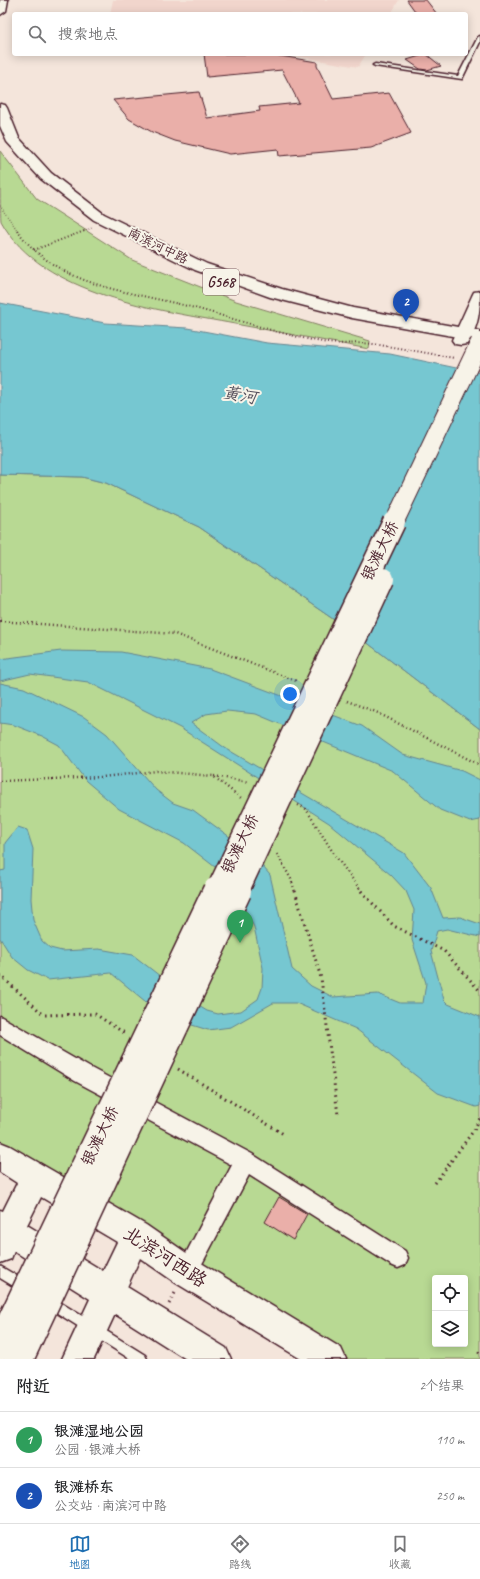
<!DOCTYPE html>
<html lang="zh">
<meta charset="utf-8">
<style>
body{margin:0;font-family:Caveat,"LXGW WenKai TC",sans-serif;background:#f2f2f2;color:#202124}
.controls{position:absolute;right:12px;bottom:12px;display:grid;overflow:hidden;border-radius:4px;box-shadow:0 2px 10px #0003}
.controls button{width:36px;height:36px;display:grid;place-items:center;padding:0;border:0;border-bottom:1px solid #e0e0e0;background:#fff;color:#202124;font:20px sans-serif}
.you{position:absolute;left:290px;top:694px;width:14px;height:14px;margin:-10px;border:3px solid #fff;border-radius:50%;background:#1a73e8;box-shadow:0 0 0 6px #1a73e833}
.badge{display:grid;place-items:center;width:26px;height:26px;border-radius:50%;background:#1f6fb2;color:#fff;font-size:13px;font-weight:700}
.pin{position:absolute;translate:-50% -33px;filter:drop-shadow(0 1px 2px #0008)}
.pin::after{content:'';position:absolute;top:21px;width:14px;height:12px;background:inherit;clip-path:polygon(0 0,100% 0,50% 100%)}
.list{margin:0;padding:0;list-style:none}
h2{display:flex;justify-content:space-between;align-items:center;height:52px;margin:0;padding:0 16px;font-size:17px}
h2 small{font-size:13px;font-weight:400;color:#757577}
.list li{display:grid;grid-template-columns:26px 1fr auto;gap:12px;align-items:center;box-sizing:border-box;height:56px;padding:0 16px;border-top:1px solid #e0e0e0}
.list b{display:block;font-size:15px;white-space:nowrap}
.list p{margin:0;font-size:13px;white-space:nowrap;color:#757577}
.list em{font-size:13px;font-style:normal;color:#757577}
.icon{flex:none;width:22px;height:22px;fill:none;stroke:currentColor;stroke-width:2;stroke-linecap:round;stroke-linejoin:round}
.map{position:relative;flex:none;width:480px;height:1359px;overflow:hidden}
.search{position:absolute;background:#fff;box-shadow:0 2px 10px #0003;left:12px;right:12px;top:12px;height:44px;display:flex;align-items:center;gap:10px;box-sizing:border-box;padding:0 14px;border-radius:4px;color:#757577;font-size:15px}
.sheet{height:164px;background:#fff}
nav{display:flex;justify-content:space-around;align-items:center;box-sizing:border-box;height:56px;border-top:1px solid #e0e0e0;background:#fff;font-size:11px;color:#757577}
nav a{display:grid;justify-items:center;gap:2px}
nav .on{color:#1f6fb2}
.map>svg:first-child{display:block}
.built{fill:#f1d5cc}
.green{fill:#b8d993;stroke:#817c5f;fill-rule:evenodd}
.water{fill:#76c7d1;stroke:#64848f}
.building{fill:#eaafa9;stroke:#4a1f2b}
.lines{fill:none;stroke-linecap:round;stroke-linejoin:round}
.lane-casing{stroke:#4a1f2b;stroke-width:3}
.street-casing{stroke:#4a1f2b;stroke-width:3}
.primary-casing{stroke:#4a1f2b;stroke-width:3}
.highway-casing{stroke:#4a1f2b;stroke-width:3}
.path-far3{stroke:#4a1f2b;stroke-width:1.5;stroke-dasharray:0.5 2;stroke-linecap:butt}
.path-far2{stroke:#4a1f2b;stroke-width:2;stroke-dasharray:1 2.5;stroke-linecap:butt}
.path-far1{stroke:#4a1f2b;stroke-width:2.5;stroke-dasharray:1 3;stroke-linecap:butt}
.path{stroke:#4a1f2b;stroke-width:3;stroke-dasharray:1.5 4;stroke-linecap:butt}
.lane{fill:#f7f3e8;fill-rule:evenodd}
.street{fill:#f7f3e8;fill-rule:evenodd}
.primary{fill:#f7f3e8;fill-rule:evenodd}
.highway{fill:#f7f3e8;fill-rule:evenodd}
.primary-bridge-far2-casing{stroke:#4a1f2b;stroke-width:20;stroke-linecap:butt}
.primary-bridge-far1-casing{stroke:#4a1f2b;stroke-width:25;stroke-linecap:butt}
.primary-bridge-casing{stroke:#4a1f2b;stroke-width:31;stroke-linecap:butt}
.path-bridge-far1{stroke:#4a1f2b;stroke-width:2.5;stroke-dasharray:1 3;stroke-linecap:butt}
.path-bridge{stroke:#4a1f2b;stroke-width:3;stroke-dasharray:1.5 4;stroke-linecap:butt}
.primary-bridge-far2{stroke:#f7f3e8;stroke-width:18}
.primary-bridge-far1{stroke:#f7f3e8;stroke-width:22}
.primary-bridge{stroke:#f7f3e8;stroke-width:28}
.labels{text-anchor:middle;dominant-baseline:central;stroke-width:4;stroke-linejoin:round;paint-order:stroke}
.far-street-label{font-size:13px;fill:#4a1f2b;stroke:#f7f3e8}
.shield{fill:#f7f3e8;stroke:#7e5f64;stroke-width:1}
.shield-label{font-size:15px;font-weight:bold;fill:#4a1f2b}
.street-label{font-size:16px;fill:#4a1f2b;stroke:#f7f3e8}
.water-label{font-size:17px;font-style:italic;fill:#57515d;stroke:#f7f3e8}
.near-street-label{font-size:19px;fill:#4a1f2b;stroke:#f7f3e8}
</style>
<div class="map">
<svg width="480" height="1359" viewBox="0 0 480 1359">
<rect width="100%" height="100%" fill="#f4e5db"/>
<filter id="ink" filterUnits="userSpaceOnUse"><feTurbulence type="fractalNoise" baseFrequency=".025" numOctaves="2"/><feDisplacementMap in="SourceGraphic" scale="8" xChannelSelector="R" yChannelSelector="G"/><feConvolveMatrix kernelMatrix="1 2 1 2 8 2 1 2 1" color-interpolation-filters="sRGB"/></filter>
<g filter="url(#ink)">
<path class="built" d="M 113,0 L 399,0 L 391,14 L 110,14 Z
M 283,54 L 366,54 L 358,67 Z"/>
<path class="green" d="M 0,151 L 37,199 L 132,260 L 236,301 L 370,341 L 369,349 C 325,341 280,332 235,324 C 160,310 42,296 1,221 C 0,213 0,163 0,151 Z
M 0,475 L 82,477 L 106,483 L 199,527 L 365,641 L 480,729 L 480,1359 L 330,1359 L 0,1156 ZM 435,1278 L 465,1278 L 465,1344 L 435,1344 Z"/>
<path class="water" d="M 0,303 L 105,323 L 187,328 L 267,343 L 390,354 L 480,373 L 480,729 L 365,641 L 199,527 L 106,483 L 82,477 L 0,475 Z
M 61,651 L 121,652 L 210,669 L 362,726 L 403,755 L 462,771 L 480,780 L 480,820 L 470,822 L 440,810 L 393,771 L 256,714 L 227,711 L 206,714 L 191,723 L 225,748 L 404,853 L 431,888 L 443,918 L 460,917 L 480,924 L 480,937 L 447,929 L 437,931 L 431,951 L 444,1000 L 448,1004 L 480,1017 L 480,1106 L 476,1107 L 438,1093 L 356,1029 L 296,1003 L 273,1003 L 231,1027 L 208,1030 L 163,1016 L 111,973 L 48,980 L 28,970 L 12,957 L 0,938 L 0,871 L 5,870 L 5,843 L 18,827 L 27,830 L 33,849 L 31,899 L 33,920 L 42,941 L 50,948 L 62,951 L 99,949 L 133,955 L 197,1005 L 207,1011 L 218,1014 L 241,1011 L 258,999 L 262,988 L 263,968 L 254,927 L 231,882 L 224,874 L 184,843 L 119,809 L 86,781 L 59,745 L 42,736 L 14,725 L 0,723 L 0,683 L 24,688 L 84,717 L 107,734 L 156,790 L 173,803 L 193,810 L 249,851 L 270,875 L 292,969 L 311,986 L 333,997 L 378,994 L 400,1003 L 423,1003 L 426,983 L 412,940 L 414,910 L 406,891 L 391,875 L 329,823 L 180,728 L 88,682 L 30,674 L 0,681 L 0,659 Z"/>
<path class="building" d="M 407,0 L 426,0 L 437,14 L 417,14 Z
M 204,54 L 268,54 L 317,62 L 317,66 L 333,99 L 389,93 L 411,133 L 371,148 L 279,156 L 278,149 L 230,154 L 175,141 L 152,132 L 129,119 L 113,100 L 199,92 L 207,118 L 260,111 L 259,107 L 299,103 L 282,70 L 207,77 Z
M 426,54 L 441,66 L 427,70 L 420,69 L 407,60 Z
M 279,1197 L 307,1214 L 293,1240 L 265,1222 Z"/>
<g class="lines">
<g class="lane-casing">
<path id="lane" d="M 480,36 L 480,42 L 462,79 L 375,66 L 373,65 L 375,64 L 458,76 L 478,37 Z
M 0,1266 L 27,1282 L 29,1286 L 27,1290 L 23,1292 L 0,1278 Z
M 50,1296 L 145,1355 L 147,1359 L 130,1359 L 46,1306 L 44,1302 L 46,1298 Z"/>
</g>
<g class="street-casing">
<path id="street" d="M 0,1016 L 89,1067 L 252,1154 L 405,1251 L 408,1258 L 405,1265 L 398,1268 L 391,1265 L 249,1175 L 194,1279 L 187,1282 L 180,1279 L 177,1272 L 180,1265 L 232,1165 L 75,1081 L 0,1035 Z"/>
</g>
<g class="primary-casing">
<path id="primary" d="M 480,291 C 480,311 479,326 467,344 L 461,345 L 455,344 L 452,340 L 472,296 L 474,292 Z
M 0,1142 L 10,1146 L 146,1225 L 198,1261 L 341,1348 L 346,1359 L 301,1359 L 176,1283 L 140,1258 L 127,1287 L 226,1348 L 231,1359 L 186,1359 L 115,1314 L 94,1359 L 62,1359 L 90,1299 L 14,1251 L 11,1259 L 0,1263 L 0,1210 L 3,1211 L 17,1183 L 0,1172 ZM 41,1197 L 117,1242 L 103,1271 L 27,1225 Z"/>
</g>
<g class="highway-casing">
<path id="highway" d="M 0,0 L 8,0 L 6,11 L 0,15 Z
M 0,104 L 5,105 L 7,108 L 19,138 L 51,173 L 104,214 L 207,264 L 282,289 L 353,308 L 480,331 L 480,341 L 352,318 L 270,297 L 195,270 L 94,220 L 41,179 L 7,142 L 0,126 Z"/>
</g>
<path class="path-far3" d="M 0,206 L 18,231
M 84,231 L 92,228"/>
<path class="path-far2" d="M 17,230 C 58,287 124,290 187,306 C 234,318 280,335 328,343 C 343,345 358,342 373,344 C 400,348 427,353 454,358
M 34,250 L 87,230"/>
<path class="path-far1" d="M 0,621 L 175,634 L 296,681
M 347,701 L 376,712 L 480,765"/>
<path class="path" d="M 0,975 L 44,1015 L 95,1014 L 126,1034
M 178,1069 L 285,1135
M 435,1183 L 474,1130 L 480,1118
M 169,1304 L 176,1291
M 478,1352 L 480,1353"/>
<use href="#lane" class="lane"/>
<use href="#street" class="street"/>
<use href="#primary" class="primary"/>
<use href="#highway" class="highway"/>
<g class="primary-bridge-far2-casing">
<path id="primary-bridge-far2" d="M 394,523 L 480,342"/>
</g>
<g class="primary-bridge-far1-casing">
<path id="primary-bridge-far1" d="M 217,892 L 394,522
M 237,892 L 383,579"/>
</g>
<g class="primary-bridge-casing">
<path id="primary-bridge" d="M 0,1346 L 217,891
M 19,1359 L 237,891"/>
</g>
<path class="path-bridge-far1" d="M 214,776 L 249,782
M 0,781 L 102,777 L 156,771 L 213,776 L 241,798
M 298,805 L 306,809 L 334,854 L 362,892
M 277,854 L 291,879 L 295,892"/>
<path class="path-bridge" d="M 295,891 L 321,978 L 338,1115
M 361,891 L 394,926 L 444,951 L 480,991"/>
<use href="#primary-bridge-far2" class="primary-bridge-far2"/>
<use href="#primary-bridge-far1" class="primary-bridge-far1"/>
<use href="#primary-bridge" class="primary-bridge"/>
</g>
</g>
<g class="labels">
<g class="far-street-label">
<text transform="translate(158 246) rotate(26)">南滨河中路</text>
</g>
<rect class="shield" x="203" y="269" width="36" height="26" rx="3"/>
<g class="shield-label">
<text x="221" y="282">G568</text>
</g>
<g class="street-label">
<text transform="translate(380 551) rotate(-64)">银滩大桥</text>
<text transform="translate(240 844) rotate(-64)">银滩大桥</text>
<text transform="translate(100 1136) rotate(-64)">银滩大桥</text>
</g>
<g class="water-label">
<text transform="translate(240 395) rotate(10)">黄河</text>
</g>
<g class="near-street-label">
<text transform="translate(165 1257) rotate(33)">北滨河西路</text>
</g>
</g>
</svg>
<div class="controls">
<button><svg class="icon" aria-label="locate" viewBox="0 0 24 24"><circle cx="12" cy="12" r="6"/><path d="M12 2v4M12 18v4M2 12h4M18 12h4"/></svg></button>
<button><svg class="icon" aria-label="layers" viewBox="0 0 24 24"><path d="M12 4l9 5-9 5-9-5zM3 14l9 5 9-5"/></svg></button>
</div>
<div class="you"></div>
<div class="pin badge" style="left:240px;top:943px;background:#2e9e5b">1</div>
<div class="pin badge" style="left:406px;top:322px;background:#1a4fb4">2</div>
<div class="search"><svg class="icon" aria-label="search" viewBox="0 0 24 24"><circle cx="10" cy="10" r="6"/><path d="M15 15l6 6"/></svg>搜索地点</div>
</div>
<section class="sheet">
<h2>附近<small>2个结果</small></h2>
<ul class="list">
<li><span class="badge" style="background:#2e9e5b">1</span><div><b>银滩湿地公园</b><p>公园 · 银滩大桥</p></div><em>110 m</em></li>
<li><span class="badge" style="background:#1a4fb4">2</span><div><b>银滩桥东</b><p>公交站 · 南滨河中路</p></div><em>250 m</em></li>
</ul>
</section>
<nav>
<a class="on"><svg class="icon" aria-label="map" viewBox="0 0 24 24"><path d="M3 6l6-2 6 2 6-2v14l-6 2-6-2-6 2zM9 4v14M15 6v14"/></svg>地图</a>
<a><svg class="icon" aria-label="directions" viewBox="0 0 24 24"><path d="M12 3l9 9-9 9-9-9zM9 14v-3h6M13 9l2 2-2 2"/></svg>路线</a>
<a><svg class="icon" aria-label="saved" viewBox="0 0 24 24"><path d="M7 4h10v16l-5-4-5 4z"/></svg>收藏</a>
</nav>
